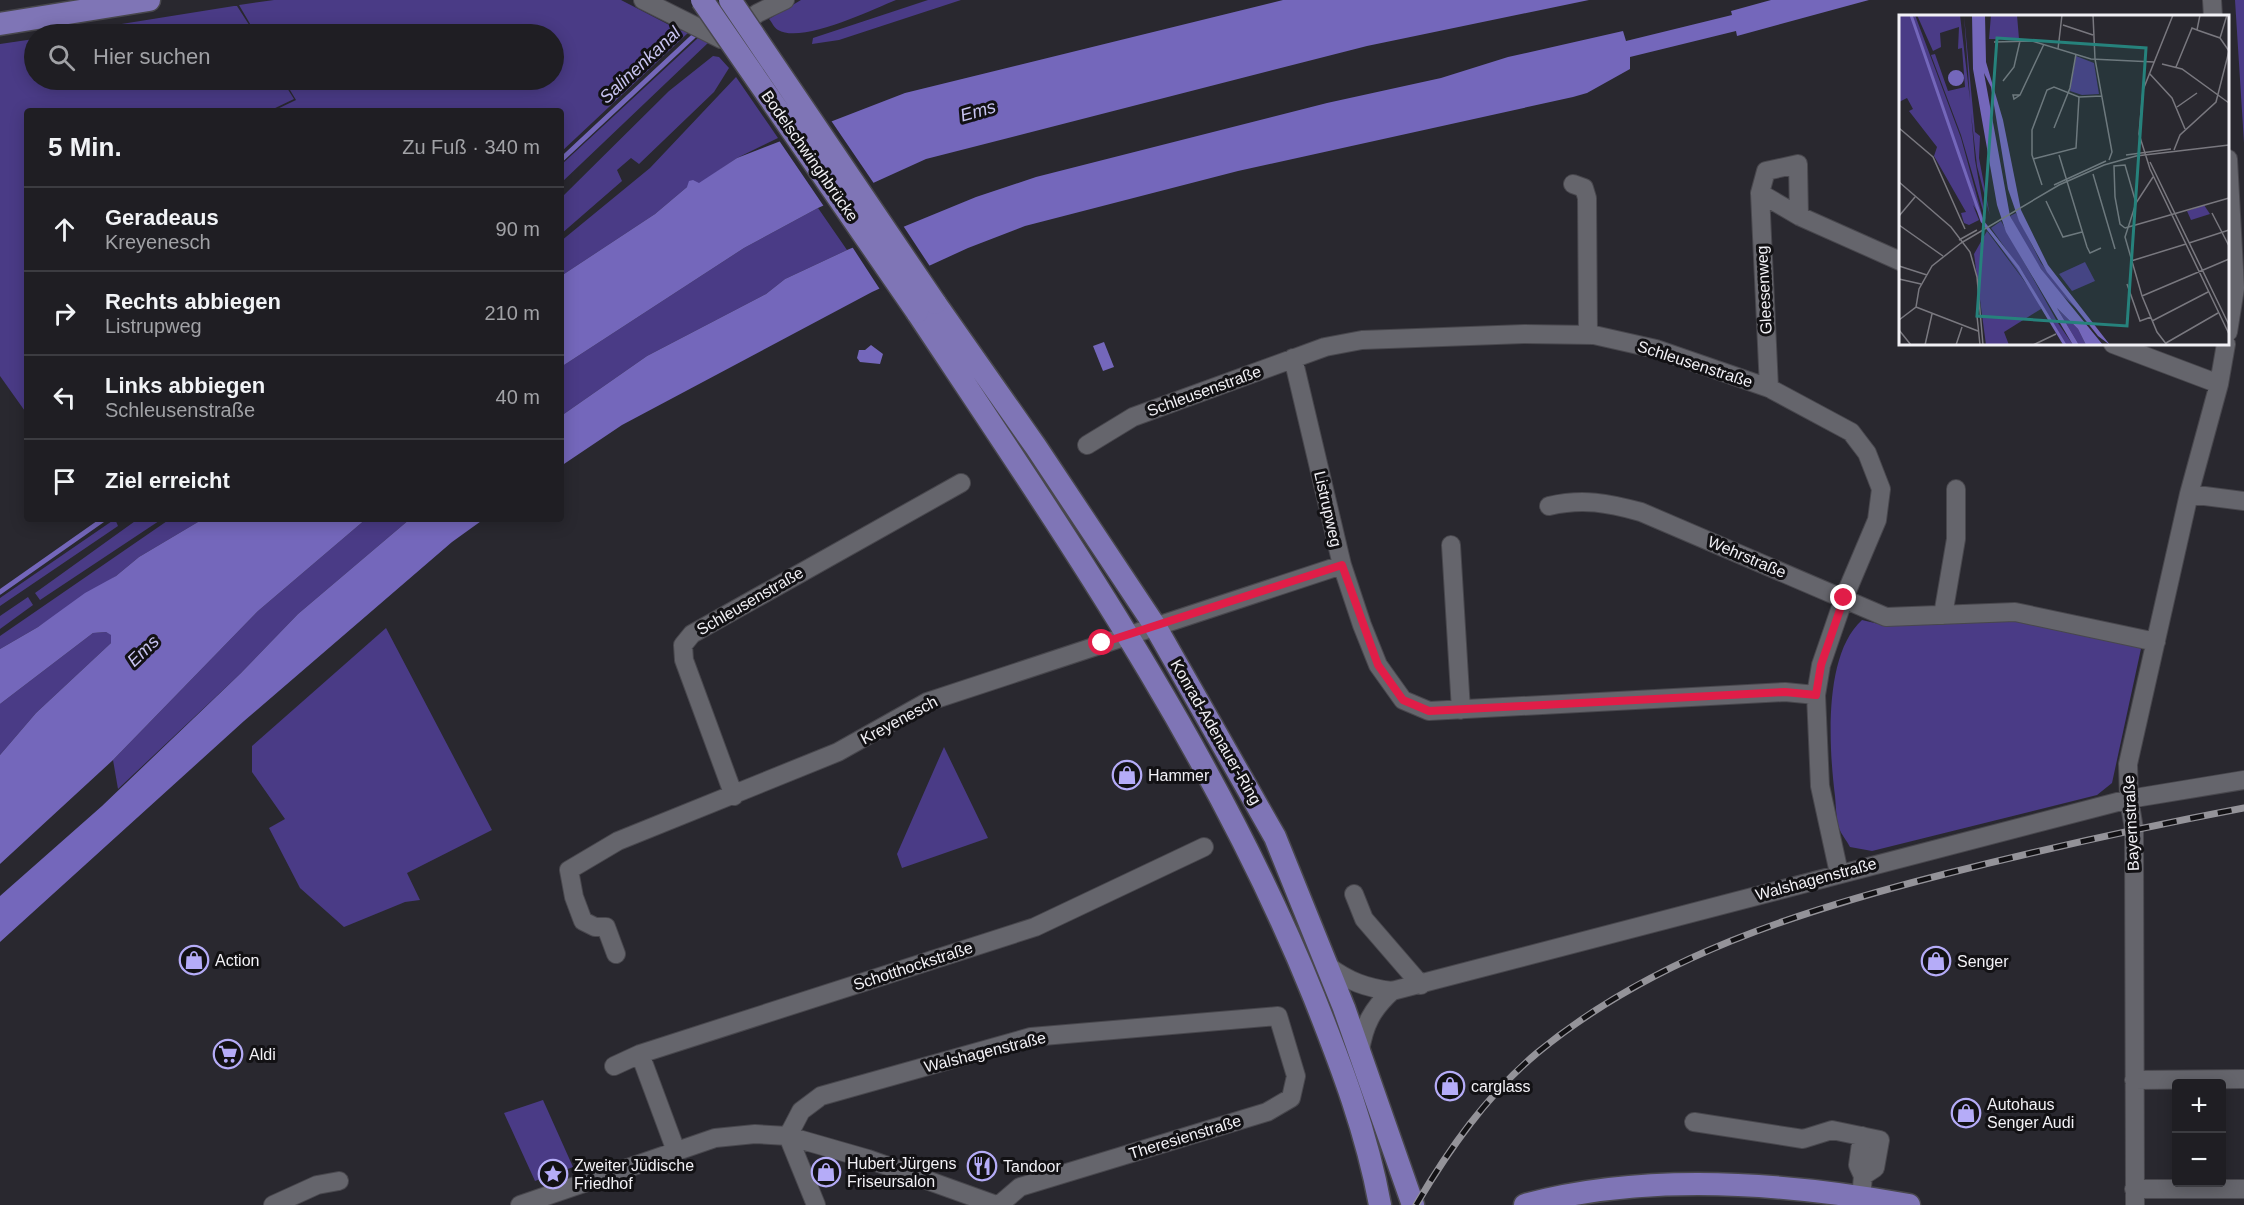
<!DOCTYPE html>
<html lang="de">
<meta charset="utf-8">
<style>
body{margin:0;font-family:Arial,sans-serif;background:#27272b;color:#f1f3f6}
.controls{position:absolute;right:18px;bottom:18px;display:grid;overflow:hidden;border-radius:6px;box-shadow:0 3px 15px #0003}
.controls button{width:54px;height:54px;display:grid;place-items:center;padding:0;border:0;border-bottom:2px solid #3c3c41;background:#1f1e23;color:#f1f3f6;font:30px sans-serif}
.stop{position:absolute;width:18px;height:18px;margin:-14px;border:4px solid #e11d48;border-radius:50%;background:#fff}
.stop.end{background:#e11d48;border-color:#fff;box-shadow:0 2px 6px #0008}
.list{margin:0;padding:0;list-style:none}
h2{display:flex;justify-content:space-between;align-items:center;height:78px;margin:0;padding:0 24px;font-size:26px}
h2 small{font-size:20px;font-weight:400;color:#a1a2a6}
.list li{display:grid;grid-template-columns:39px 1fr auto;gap:18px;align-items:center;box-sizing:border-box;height:84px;padding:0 24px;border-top:2px solid #3c3c41}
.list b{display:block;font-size:22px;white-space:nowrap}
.list p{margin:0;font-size:20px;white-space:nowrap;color:#a1a2a6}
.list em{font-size:20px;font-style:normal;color:#a1a2a6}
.icon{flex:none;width:33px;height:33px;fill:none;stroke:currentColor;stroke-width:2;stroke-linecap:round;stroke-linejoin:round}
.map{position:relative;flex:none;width:2244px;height:1205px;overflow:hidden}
.search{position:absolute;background:#1f1e23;box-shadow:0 3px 15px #0003;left:24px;top:24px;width:540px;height:66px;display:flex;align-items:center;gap:15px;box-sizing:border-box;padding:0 21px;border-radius:33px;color:#a1a2a6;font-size:22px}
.panel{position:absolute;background:#1f1e23;box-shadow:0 3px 15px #0003;left:24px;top:108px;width:540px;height:414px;border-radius:6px}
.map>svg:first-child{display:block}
.green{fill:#4a3b86}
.water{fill:#7467bb}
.pier{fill:#29282f}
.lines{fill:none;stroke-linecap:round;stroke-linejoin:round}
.stream{stroke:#7467bb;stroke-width:5}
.minor-casing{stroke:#48474d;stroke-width:20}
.major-casing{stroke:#48474d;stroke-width:25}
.minor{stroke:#65656c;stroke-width:18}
.major{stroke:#7f75b6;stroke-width:22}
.rail-casing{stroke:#949399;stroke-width:7}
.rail{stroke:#121114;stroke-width:4.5;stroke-dasharray:14;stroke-linecap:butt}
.major-bridge-casing{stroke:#48474d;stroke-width:25;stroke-linecap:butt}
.major-bridge{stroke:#7f75b6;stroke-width:22}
.route{stroke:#e11d48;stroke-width:8}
.labels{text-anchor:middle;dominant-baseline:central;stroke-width:6;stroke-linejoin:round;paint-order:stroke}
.street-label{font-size:16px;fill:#f2f1f6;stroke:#121114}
.poi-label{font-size:16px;fill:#f2f1f6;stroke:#121114;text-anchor:start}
.water-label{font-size:18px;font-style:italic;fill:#c9c5f2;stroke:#121114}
.inset-river{fill:none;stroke:#7467bb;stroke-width:3}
.inset-road{fill:none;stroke:#79787f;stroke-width:1.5}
.view{fill:#26827c;fill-opacity:0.15;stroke:#26827c;stroke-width:3}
.inset-edge{fill:none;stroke:#f2f1f6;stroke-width:3}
</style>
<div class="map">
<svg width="2244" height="1205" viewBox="0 0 2244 1205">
<rect width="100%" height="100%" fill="#29282f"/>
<path class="green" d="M 274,0 L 621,0 L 679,30 L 689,32 L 561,152 L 561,111 L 273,111 L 296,100 L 284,80 L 554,80 L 554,34 L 256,34 L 239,5 Z
M 801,0 L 896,0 C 871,10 802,44 778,30 C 774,28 772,22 769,19 Z
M 928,0 L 961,0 L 839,40 L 812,44 L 813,38 Z
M 2235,0 L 2244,0 L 2244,143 Z
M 237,6 L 255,34 L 59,34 L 234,6 Z
M 699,37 L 709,42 L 561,183 L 561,165 Z
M 34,39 L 34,80 L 282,80 L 294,99 L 269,111 L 27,111 L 27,414 L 0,376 L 0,44 Z
M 713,56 L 719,57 L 729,68 L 714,92 L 639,164 L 631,158 L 617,170 L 622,181 L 561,234 L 561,198 L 669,91 Z
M 736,77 L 778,138 L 737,158 L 699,184 L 687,187 L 655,214 L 561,276 L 561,241 L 650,168 Z
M 818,208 L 847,250 L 785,279 L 766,294 L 647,356 L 561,416 L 561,367 L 744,248 Z
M 115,519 L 118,526 L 0,606 L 0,598 Z
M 138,519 L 162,519 L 40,600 L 35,593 Z
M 170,519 L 203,519 L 139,557 L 116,576 L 38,627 L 0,649 L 0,636 Z
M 366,519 L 410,519 L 298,614 L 241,673 L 118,789 L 113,760 L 258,611 Z
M 28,597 L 33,605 L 0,629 L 0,616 Z
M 2011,619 L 2142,644 L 2112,783 L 2097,795 L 1872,851 L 1850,847 C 1847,841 1841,834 1839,828 C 1836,818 1836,806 1835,796 C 1829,748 1823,655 1862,620 L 1883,625 Z
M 386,628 L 492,830 L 407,873 L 420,900 L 405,902 L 344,927 L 300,888 L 269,828 L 285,819 L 252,772 L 252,746 Z
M 106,632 L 112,635 L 111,643 L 36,713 L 0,755 L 0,704 L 93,633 Z
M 944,747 L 988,838 L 902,868 L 897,854 Z
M 543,1100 L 573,1167 L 535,1181 L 504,1113 Z"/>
<path class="water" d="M 1283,0 L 1589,0 L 1367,46 L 926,159 L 818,208 L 744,248 L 561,367 L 561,276 L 655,214 L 687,187 L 689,181 L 693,180 L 699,183 L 737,158 L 905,93 Z
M 1771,0 L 1869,0 L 1737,36 L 1736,31 L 1630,57 L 1630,69 L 1587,93 L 1573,97 L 1238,171 L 1025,226 L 968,248 L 872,292 L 622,425 L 561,466 L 561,416 L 647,356 L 766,294 L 785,279 L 847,250 L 976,197 L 1036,177 L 1327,103 L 1441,78 L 1508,57 L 1623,31 L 1626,41 L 1732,15 L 1731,11 Z
M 1104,342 L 1114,367 L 1103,371 L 1093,346 Z
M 871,345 L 883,354 L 880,364 L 860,362 L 857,358 L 859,350 L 865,350 Z
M 203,519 L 366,519 L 258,611 L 113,760 L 0,864 L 0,755 L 36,713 L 111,643 L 111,635 L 106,632 L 93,633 L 0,704 L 0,649 L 38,627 L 85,593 L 116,576 L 139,557 Z
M 410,519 L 484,519 L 452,542 L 244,721 L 0,942 L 0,896 L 102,806 L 241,673 L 298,614 Z"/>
<path class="pier" d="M 830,119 L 875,185 L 825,208 L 778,139 Z
M 902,224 L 931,268 L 881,291 L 851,245 Z"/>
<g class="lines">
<path class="stream" d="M 561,160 L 698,32
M 0,592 L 104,519"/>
<g class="minor-casing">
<path id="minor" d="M 643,0 L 721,39 L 758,13 L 785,0
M 2212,0 L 2213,16
M 2228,159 L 2235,288 L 2228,332
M 1573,184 L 1584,188 L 1587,198 L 1588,335
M 1760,193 L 1769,388
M 1799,216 L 1798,164 L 1766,171 L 1760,193 L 1799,216 L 1900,261
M 2113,344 L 2219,384
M 1293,358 L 1342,565 L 1362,625 L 1378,665 L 1403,700 L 1429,711 L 1785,692 L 1816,695
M 1087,445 L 1133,417 L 1325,347 L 1362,340 L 1524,334 L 1594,335 L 1656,349 L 1769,388 L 1851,432 L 1867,453 L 1881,489 L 1877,520 L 1844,598 L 1821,665 L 1816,695 L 1820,786 L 1839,873
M 2189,494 L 2244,501
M 1549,506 C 1583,498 1608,503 1641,512 L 1886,617 L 2015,612 L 2156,642
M 1451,545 L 1461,710
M 1943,615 L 1956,539 L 1956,489
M 734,796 L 684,660 L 683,645 L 692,634 L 961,483
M 1354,894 L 1364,919 L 1421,985
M 616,954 L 606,927 L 595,927 L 583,921 L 574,897 L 569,870 L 618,841 L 838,752 L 927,702 L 1342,565
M 1328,966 C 1348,981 1366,988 1392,991 L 2129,799 L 2244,780
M 1360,1051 C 1364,1025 1372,1009 1392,991
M 640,1054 L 676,1151
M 614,1066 L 640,1054 L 1035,927 L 1204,847
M 2134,1080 L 2244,1079
M 1694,1122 L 1803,1139 L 1832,1130 L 1880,1140 L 1875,1168 L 1863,1176
M 788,1136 L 801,1111 L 821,1096 L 1031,1037 L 1278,1016 L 1296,1076 L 1291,1098 L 1267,1112 L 1020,1187 L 999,1205
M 788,1136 L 816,1205
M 1862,1187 L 1863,1176 L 1858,1165 L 1862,1136
M 2134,1189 L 2244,1189
M 273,1205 L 317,1185 L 339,1181
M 520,1205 L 715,1138 L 755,1134 L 788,1136 L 868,1159 L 996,1205
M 2135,1205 L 2134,829 L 2129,799 L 2128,764 L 2189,494 L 2219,384 L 2226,344"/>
</g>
<g class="major-casing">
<path id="major" d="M 0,24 L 149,0
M 935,303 L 1036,447 L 1155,626 L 1275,837 L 1344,1008 L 1413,1205
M 917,312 C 1063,532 1215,751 1314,997 C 1341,1065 1367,1133 1380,1205
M 1525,1205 C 1646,1172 1788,1183 1909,1205"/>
</g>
<use href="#minor" class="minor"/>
<use href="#major" class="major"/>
<g class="rail-casing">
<path id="rail" d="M 1416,1205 C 1449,1149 1487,1095 1537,1053 C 1655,956 1800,911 1945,874 C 2044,849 2144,827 2244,808"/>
</g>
<use href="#rail" class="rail"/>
<g class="major-bridge-casing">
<path id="major-bridge" d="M 702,0 L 917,312
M 730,0 L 935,303"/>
</g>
<use href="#major-bridge" class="major-bridge"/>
</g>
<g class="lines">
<path class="route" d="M 1102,643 L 1342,565 L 1378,665 L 1403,700 L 1429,711 L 1785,692 L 1816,695 L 1821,665 L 1844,598"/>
</g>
<defs>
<g id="shop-ring" transform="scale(1.5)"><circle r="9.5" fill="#121114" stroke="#b5acf8" stroke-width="1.5"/><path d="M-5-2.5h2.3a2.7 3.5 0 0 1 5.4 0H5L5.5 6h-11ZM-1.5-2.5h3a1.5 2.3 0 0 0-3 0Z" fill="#b5acf8"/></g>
<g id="supermarket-ring" transform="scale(1.5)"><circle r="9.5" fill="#121114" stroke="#b5acf8" stroke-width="1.5"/><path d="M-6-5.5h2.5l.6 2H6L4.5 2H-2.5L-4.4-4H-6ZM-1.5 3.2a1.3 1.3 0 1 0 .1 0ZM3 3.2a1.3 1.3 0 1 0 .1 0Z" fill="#b5acf8"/></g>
<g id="restaurant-ring" transform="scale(1.5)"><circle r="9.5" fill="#121114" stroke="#b5acf8" stroke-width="1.5"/><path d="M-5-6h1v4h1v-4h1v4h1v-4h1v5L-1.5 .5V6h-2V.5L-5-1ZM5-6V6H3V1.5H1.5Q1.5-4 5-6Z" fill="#b5acf8"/></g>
<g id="sight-ring" transform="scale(1.5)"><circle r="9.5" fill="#121114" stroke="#b5acf8" stroke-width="1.5"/><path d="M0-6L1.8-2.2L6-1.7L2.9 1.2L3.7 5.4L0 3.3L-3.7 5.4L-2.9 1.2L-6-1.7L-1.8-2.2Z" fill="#b5acf8"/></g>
</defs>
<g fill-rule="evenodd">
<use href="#shop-ring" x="1127" y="775"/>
<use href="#shop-ring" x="194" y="960"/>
<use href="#shop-ring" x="1936" y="961"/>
<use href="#supermarket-ring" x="228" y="1054"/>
<use href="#shop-ring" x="1450" y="1086"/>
<use href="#shop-ring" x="1966" y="1113"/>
<use href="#restaurant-ring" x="982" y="1166"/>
<use href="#shop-ring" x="826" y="1172"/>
<use href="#sight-ring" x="553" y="1174"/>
</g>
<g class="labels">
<g class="street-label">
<text transform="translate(810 156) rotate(55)">Bodelschwinghbrücke</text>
<text transform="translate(1764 290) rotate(-93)">Gleesenweg</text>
<text transform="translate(1695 364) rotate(18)">Schleusenstraße</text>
<text transform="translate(1204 391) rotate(-20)">Schleusenstraße</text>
<text transform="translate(1328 509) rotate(77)">Listrupweg</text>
<text transform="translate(1747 557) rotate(23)">Wehrstraße</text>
<text transform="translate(750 601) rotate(-30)">Schleusenstraße</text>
<text transform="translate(899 720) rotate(-28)">Kreyenesch</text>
<text transform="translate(1216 732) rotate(60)">Konrad-Adenauer-Ring</text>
<text transform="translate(2131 823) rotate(-93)">Bayernstraße</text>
<text transform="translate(1816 879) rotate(-15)">Walshagenstraße</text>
<text transform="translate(913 966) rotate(-18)">Schotthockstraße</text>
<text transform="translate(985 1052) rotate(-14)">Walshagenstraße</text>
<text transform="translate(1185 1137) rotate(-17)">Theresienstraße</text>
</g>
<g class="poi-label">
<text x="1148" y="775">Hammer</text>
<text x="215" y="960">Action</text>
<text x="1957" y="961">Senger</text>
<text x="249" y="1054">Aldi</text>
<text x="1471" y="1086">carglass</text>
<text x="1987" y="1104">Autohaus<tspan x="1987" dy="18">Senger Audi</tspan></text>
<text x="847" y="1163">Hubert Jürgens<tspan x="847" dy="18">Friseursalon</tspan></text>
<text x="574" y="1165">Zweiter Jüdische<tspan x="574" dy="18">Friedhof</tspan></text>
<text x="1003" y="1166">Tandoor</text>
</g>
<g class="water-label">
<text transform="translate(640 65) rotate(-43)">Salinenkanal</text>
<text transform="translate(978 111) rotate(-16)">Ems</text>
<text transform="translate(143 651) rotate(-44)">Ems</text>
</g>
</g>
<g transform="translate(1899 15)">
<rect width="330" height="330" fill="#29282f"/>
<path d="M 0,0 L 16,0 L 62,123 L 85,207 L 74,190 L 80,205 L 70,210 L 65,208 L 62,198 L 67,197 L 35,141 L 38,132 L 10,96 L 14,94 L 8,83 L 0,87 ZM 18,0 L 61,0 L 71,85 L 65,0 L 76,117 L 81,121 L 80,143 L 91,201 L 78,151 L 72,98 L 76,145 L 87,206 L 62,120 L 32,40 L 36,39 L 49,76 L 66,72 L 63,33 L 59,34 L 60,12 L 41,18 L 42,32 L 34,36 ZM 92,0 L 118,0 L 120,24 L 90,24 ZM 177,41 L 195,48 L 200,79 L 183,80 L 171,76 ZM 305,190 L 311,199 L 292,205 L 288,196 ZM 117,198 L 142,248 L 177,293 L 156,274 L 128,234 L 111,201 ZM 102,206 L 159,308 L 174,330 L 167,330 L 139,284 L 142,294 L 105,317 L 110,330 L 87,330 L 75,239 L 88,216 L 138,283 L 89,215 L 129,265 L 92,213 ZM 186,247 L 196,266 L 173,276 L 160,259 ZM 158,293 L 179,314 L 187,330 L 180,330 Z" fill="#4a3b86"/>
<path d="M 73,0 L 86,0 L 87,47 L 104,105 L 122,195 L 149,250 L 211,330 L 199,321 L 148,257 L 120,206 L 109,174 L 92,72 L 85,58 L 111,201 L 142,254 L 204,330 L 187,330 L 179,314 L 158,293 L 180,330 L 174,330 L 107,217 L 98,190 L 74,54 ZM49 63a8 8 0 1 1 16 0a8 8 0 1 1-16 0Z" fill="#7467bb"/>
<path class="inset-river" d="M 12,0 L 83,206 L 119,252 L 166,330"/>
<path class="inset-road" d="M 194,0 L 196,44 L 213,137 L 210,145M 274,0 L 244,75 L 240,119 L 251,154 L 330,319M 164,10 L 194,20M 298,15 L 321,23 L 330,36M 321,23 L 328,0M 95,27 L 133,26 L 192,44 L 255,47M 159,34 L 163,0M 263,49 L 283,54 L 330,88M 277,52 L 293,13 L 298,15 L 301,0M 250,58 L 273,83 L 286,114M 104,66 L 115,52 L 121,26M 121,80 L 114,80 L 115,84 L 121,80 L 145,29M 278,92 L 298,78M 0,113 L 34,142 L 66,214M 155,113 L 171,73 L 177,39M 275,135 L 281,120 L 317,87 L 330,36M 160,140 L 188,232 L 191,238 L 202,233M 227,140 L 272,134M 134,144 L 177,133 L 180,82M 251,147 L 330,310M 194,159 L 216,234M 254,162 L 237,188 L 226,222 L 243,281 L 258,317 L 268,330M 0,167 L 52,212 L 71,237 L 78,262 L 84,330M 143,170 L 133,140 L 133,115 L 148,75 L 155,72 L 180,82 L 203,81M 155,170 L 207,146M 147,186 L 164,222 L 183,217M 313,198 L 330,231M 0,201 L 16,182M 0,210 L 44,241M 226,213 L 221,209 L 216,182 L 215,151 L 226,150 L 237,188M 226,213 L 330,183M 60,225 L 78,215M 62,228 L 160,170 L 205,150 L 237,141 L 330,130M 290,228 L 330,215M 232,246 L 287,229M 0,251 L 28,260M 0,264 L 22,269M 228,269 L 241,306 L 252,302M 243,281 L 330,244M 17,292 L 79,316M 78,301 L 81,330M 0,305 L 17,292 L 20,274 L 33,251 L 62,228M 253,306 L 309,277M 0,315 L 12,330M 267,328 L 319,298M 26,330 L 33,299M 57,330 L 63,312M 134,330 L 157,319"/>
<path class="view" d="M 98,23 L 247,33 L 228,311 L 78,301 Z"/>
<rect width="330" height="330" class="inset-edge"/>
</g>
</svg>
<div class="controls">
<button>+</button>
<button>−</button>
</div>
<div class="stop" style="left:1102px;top:643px"></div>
<div class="stop end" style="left:1844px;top:598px"></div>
<div class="search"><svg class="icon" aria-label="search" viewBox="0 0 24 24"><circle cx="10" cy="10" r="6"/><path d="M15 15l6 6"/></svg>Hier suchen</div>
<section class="panel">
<h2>5 Min.<small>Zu Fuß · 340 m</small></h2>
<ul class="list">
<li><svg class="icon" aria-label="ahead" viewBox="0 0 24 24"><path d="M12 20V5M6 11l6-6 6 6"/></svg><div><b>Geradeaus</b><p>Kreyenesch</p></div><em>90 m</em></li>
<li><svg class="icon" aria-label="right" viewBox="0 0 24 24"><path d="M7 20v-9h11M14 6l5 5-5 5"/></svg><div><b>Rechts abbiegen</b><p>Listrupweg</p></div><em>210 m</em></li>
<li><svg class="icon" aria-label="left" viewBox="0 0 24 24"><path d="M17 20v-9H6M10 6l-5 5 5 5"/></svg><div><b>Links abbiegen</b><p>Schleusenstraße</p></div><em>40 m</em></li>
<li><svg class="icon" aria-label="arrive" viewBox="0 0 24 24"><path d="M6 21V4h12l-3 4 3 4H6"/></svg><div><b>Ziel erreicht</b></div></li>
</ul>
</section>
</div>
